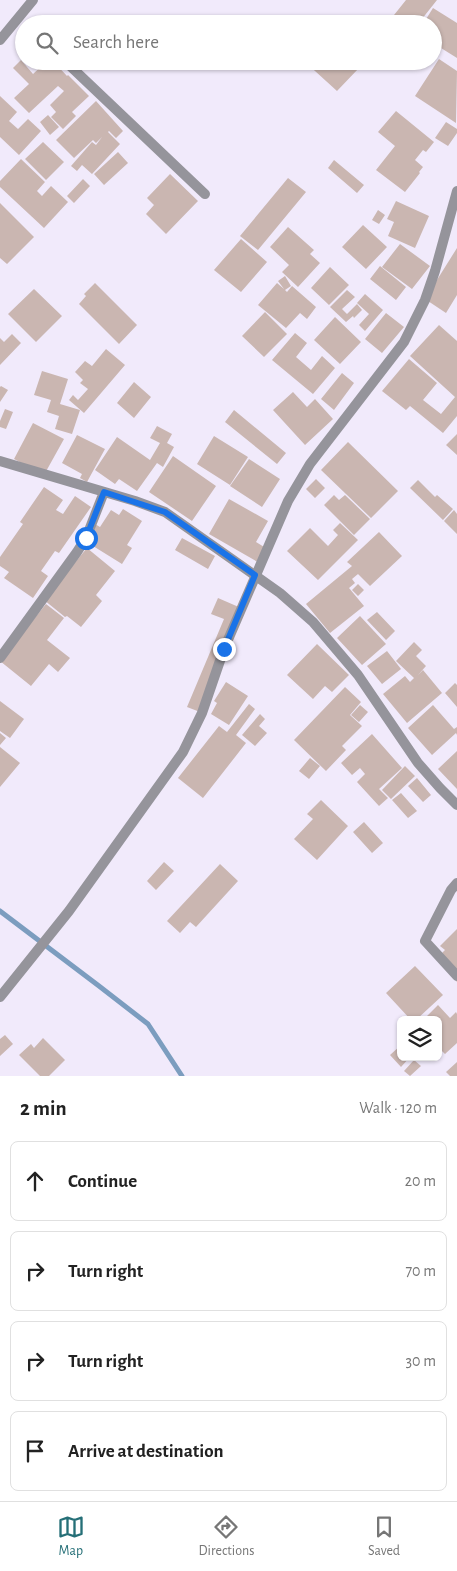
<!DOCTYPE html>
<meta charset="utf-8">
<style>
body{margin:0;font-family:"Alegreya Sans",sans-serif;background:#f6f6f6;color:#222}
.controls{position:absolute;right:15px;bottom:15px;display:grid;overflow:hidden;border-radius:8px;box-shadow:0 1px 4px #0004}
.controls button{width:45px;height:45px;display:grid;place-items:center;padding:0;border:0;border-bottom:1px solid #e0e0e0;background:#fff;color:#222;font:25px sans-serif}
.stop{position:absolute;width:15px;height:15px;margin:-11px;border:4px solid #1a73e8;border-radius:50%;background:#fff}
.stop.end{background:#1a73e8;border-color:#fff;box-shadow:0 1px 5px #0008}
.list{margin:0;padding:0;list-style:none}
h2{display:flex;justify-content:space-between;align-items:center;height:65px;margin:0;padding:0 20px;font-size:21px}
h2 small{font-size:16px;font-weight:400;color:#767676}
.list li{display:grid;grid-template-columns:32px 1fr auto;gap:15px;align-items:center;box-sizing:border-box;height:80px;margin:0 10px 10px;padding:0 10px;border:1px solid #e0e0e0;border-radius:8px}
.list b{display:block;font-size:19px;white-space:nowrap}
.list em{font-size:16px;font-style:normal;color:#767676}
.icon{flex:none;width:28px;height:28px;fill:none;stroke:currentColor;stroke-width:2;stroke-linecap:round;stroke-linejoin:round}
.map{position:relative;flex:none;width:457px;height:1076px;overflow:hidden}
.search{position:absolute;background:#fff;box-shadow:0 1px 4px #0004;left:15px;right:15px;top:15px;height:55px;display:flex;align-items:center;gap:12px;box-sizing:border-box;padding:0 18px;border-radius:28px;color:#767676;font-size:19px}
.sheet{height:425px;background:#fff}
nav{display:flex;justify-content:space-around;align-items:center;box-sizing:border-box;height:70px;border-top:1px solid #e0e0e0;background:#fff;font-size:14px;color:#767676}
nav a{display:grid;justify-items:center;gap:2px}
nav .on{color:#256f77}
.map>svg:first-child{display:block}
.lines{fill:none;stroke-linecap:round;stroke-linejoin:round}
.stream{stroke:#7c9dbf;stroke-width:5}
.building{fill:#cab6b1}
.minor{stroke:#95949b;stroke-width:10}
.tertiary{stroke:#95949b;stroke-width:10}
.route{stroke:#1a73e8;stroke-width:6}
</style>
<div class="map">
<svg width="457" height="1076" viewBox="0 0 457 1076">
<rect width="100%" height="100%" fill="#f1eafb"/>
<g class="lines">
<path class="stream" d="M 0,911 L 99,986 L 148,1024 L 182,1076"/>
</g>
<path class="building" d="M 406,0 L 437,0 L 418,24 L 406,24 L 394,15 Z
M 433,8 L 457,23 L 457,58 L 433,43 L 433,24 L 423,24 Z
M 439,59 L 457,71 L 456,123 L 415,96 Z
M 21,60 L 33,74 L 47,61 L 53,61 L 67,76 L 68,75 L 89,96 L 72,112 L 76,116 L 63,129 L 51,117 L 56,112 L 50,105 L 64,91 L 58,86 L 29,113 L 14,98 L 29,84 L 13,68 Z
M 304,61 L 352,61 L 359,68 L 337,91 Z
M 0,96 L 17,112 L 9,121 L 18,129 L 28,119 L 41,131 L 19,155 L 0,137 Z
M 96,101 L 123,131 L 116,138 L 109,131 L 108,132 L 120,144 L 92,174 L 82,165 L 77,171 L 71,166 L 92,142 L 96,145 L 102,137 L 96,143 L 93,140 L 74,158 L 56,140 Z
M 396,111 L 434,142 L 426,152 L 423,150 L 415,160 L 423,167 L 419,172 L 420,173 L 405,192 L 376,170 L 395,146 L 378,132 Z
M 48,115 L 59,127 L 50,135 L 40,122 Z
M 446,122 L 457,129 L 457,133 L 448,146 L 435,138 Z
M 43,142 L 64,162 L 46,180 L 25,159 Z
M 118,152 L 128,163 L 104,185 L 94,174 Z
M 21,159 L 45,182 L 37,191 L 42,196 L 51,186 L 68,202 L 44,228 L 0,187 L 0,181 Z
M 334,160 L 364,185 L 357,193 L 328,168 Z
M 170,174 L 198,201 L 166,234 L 146,214 L 154,205 L 147,198 Z
M 288,178 L 306,192 L 258,250 L 240,236 Z
M 83,179 L 90,186 L 74,203 L 67,196 Z
M 396,201 L 429,216 L 415,248 L 388,236 L 394,222 L 387,219 Z
M 0,203 L 34,237 L 7,264 L 0,258 Z
M 378,210 L 385,215 L 379,224 L 372,220 Z
M 363,225 L 387,247 L 366,269 L 342,247 Z
M 288,227 L 314,250 L 310,254 L 320,263 L 298,287 L 282,272 L 289,265 L 270,247 Z
M 241,239 L 267,262 L 241,292 L 214,270 Z
M 400,244 L 430,266 L 412,289 L 382,267 Z
M 457,248 L 457,295 L 446,313 L 425,299 Z
M 380,266 L 406,287 L 396,300 L 370,279 Z
M 330,267 L 349,285 L 329,305 L 311,288 Z
M 285,276 L 291,286 L 285,290 L 287,292 L 292,286 L 316,307 L 307,319 L 300,313 L 286,328 L 258,305 L 277,283 L 284,289 L 278,281 Z
M 95,283 L 137,325 L 119,344 L 79,304 L 86,296 L 84,294 Z
M 34,289 L 62,316 L 36,342 L 8,314 Z
M 347,290 L 355,297 L 342,309 L 347,314 L 357,304 L 362,310 L 354,318 L 353,316 L 346,322 L 330,307 Z
M 365,294 L 383,310 L 365,331 L 359,325 L 369,314 L 357,303 Z
M 265,312 L 287,334 L 264,357 L 242,336 Z
M 386,313 L 404,327 L 382,353 L 365,339 Z
M 335,317 L 361,342 L 340,364 L 314,340 Z
M 439,325 L 457,341 L 457,416 L 443,433 L 410,406 L 406,410 L 382,391 L 409,359 L 437,383 L 423,400 L 441,414 L 455,397 L 410,356 Z
M 295,333 L 307,343 L 296,357 L 311,370 L 322,356 L 335,368 L 313,394 L 272,360 Z
M 12,334 L 21,343 L 0,365 L 0,338 L 4,342 Z
M 106,349 L 125,365 L 84,413 L 69,400 L 73,395 L 78,400 L 88,389 L 80,383 L 83,380 L 75,372 L 85,361 L 92,366 Z
M 42,371 L 68,379 L 60,404 L 80,410 L 72,434 L 55,429 L 59,416 L 47,412 L 51,400 L 34,395 Z
M 342,373 L 354,383 L 334,410 L 321,399 Z
M 134,382 L 151,397 L 134,418 L 117,403 Z
M 1,386 L 8,390 L 0,402 L 0,387 Z
M 293,392 L 307,407 L 315,399 L 333,419 L 305,445 L 273,410 Z
M 5,409 L 13,412 L 6,429 L 0,427 L 0,421 Z
M 234,410 L 286,453 L 277,464 L 225,422 Z
M 33,423 L 64,439 L 44,475 L 14,459 Z
M 157,426 L 172,434 L 167,443 L 174,447 L 163,467 L 157,463 L 137,491 L 119,479 L 115,484 L 95,470 L 117,437 L 150,460 L 160,443 L 150,438 Z
M 457,434 L 457,455 L 446,445 Z
M 77,435 L 105,449 L 87,482 L 80,478 L 82,474 L 62,463 Z
M 214,436 L 248,457 L 230,485 L 197,464 Z
M 348,442 L 398,491 L 371,518 L 321,470 Z
M 173,456 L 216,486 L 192,521 L 149,492 Z
M 249,459 L 280,479 L 262,507 L 230,486 Z
M 316,479 L 325,488 L 315,498 L 306,489 Z
M 418,480 L 435,497 L 437,495 L 453,509 L 443,520 L 410,488 Z
M 44,487 L 63,500 L 56,510 L 63,514 L 75,496 L 91,507 L 59,553 L 55,551 L 41,571 L 48,576 L 33,598 L 4,578 L 9,572 L 0,566 L 0,557 L 23,524 L 20,522 Z
M 334,495 L 339,500 L 345,495 L 370,519 L 354,535 L 324,505 Z
M 229,499 L 268,521 L 256,542 L 269,550 L 261,564 L 209,534 Z
M 123,509 L 142,521 L 127,545 L 132,548 L 122,564 L 85,541 L 95,524 L 100,527 L 111,510 L 119,515 Z
M 454,510 L 457,514 L 457,534 L 444,521 Z
M 340,523 L 358,540 L 318,580 L 287,551 L 310,528 L 328,546 L 338,535 L 333,530 Z
M 379,532 L 402,556 L 370,586 L 354,570 L 358,574 L 352,579 L 355,583 L 349,588 L 364,606 L 330,633 L 306,604 L 352,566 L 347,562 Z
M 182,538 L 215,556 L 208,569 L 175,550 Z
M 87,548 L 115,571 L 96,595 L 102,601 L 81,627 L 67,616 L 65,617 L 44,600 Z
M 358,584 L 364,590 L 358,596 L 352,590 Z
M 218,598 L 241,608 L 200,712 L 187,707 L 224,619 L 211,614 Z
M 46,604 L 64,618 L 47,640 L 70,658 L 58,672 L 49,664 L 31,686 L 0,661 Z
M 377,612 L 395,631 L 386,640 L 367,620 Z
M 360,616 L 386,644 L 362,665 L 337,638 Z
M 414,642 L 422,650 L 416,656 L 426,666 L 418,675 L 423,670 L 442,693 L 407,723 L 383,694 L 405,676 L 410,682 L 414,678 L 396,661 Z
M 317,644 L 349,675 L 332,692 L 325,686 L 313,699 L 287,675 Z
M 387,651 L 401,669 L 382,684 L 367,666 Z
M 226,682 L 248,696 L 229,725 L 211,714 L 217,703 L 214,701 Z
M 455,683 L 457,685 L 457,707 L 445,693 Z
M 345,687 L 361,702 L 350,715 L 362,726 L 342,746 L 346,750 L 326,771 L 294,740 Z
M 0,701 L 24,719 L 10,738 L 0,731 Z
M 249,704 L 255,709 L 236,735 L 246,743 L 203,798 L 178,778 L 219,726 L 227,732 Z
M 360,705 L 368,712 L 359,722 L 351,715 Z
M 433,705 L 454,729 L 457,727 L 457,735 L 456,733 L 432,755 L 408,728 Z
M 260,714 L 265,719 L 259,726 L 267,733 L 255,746 L 242,735 Z
M 0,733 L 6,738 L 0,745 Z
M 372,734 L 402,768 L 379,789 L 388,798 L 379,806 L 357,782 L 365,774 L 360,768 L 352,775 L 341,763 Z
M 0,747 L 20,763 L 0,787 Z
M 457,751 L 457,789 L 438,769 Z
M 310,758 L 320,766 L 309,779 L 299,771 Z
M 405,766 L 415,776 L 391,799 L 382,790 Z
M 417,778 L 431,795 L 423,802 L 408,786 Z
M 401,793 L 417,811 L 408,818 L 392,800 Z
M 321,800 L 348,826 L 317,860 L 294,839 L 313,819 L 307,814 Z
M 364,822 L 383,843 L 372,853 L 353,832 Z
M 164,862 L 174,871 L 156,890 L 147,881 Z
M 220,864 L 238,881 L 196,927 L 190,922 L 180,933 L 167,921 Z
M 457,929 L 457,982 L 437,958 L 445,950 L 440,946 Z
M 415,966 L 443,995 L 416,1020 L 411,1020 L 386,993 Z
M 438,1005 L 450,1018 L 456,1012 L 457,1014 L 457,1043 L 445,1054 L 438,1047 L 438,1020 L 423,1020 Z
M 5,1035 L 13,1044 L 0,1056 L 0,1039 Z
M 43,1038 L 65,1060 L 49,1076 L 40,1076 L 19,1055 L 31,1044 L 34,1048 Z
M 401,1045 L 401,1057 L 410,1057 L 401,1067 L 390,1055 Z
M 414,1060 L 421,1066 L 410,1076 L 404,1071 Z
M 457,1062 L 457,1076 L 450,1076 L 446,1072 Z"/>
<g class="lines">
<path class="minor" d="M 0,40 L 33,0
M 65,61 L 205,194
M 0,461 L 135,501 L 165,512 L 280,593 L 313,622 L 358,675 L 418,763 L 440,788 L 457,805
M 0,658 L 77,552 L 86,538 L 104,492
M 457,883 L 451,890 L 425,941 L 457,976"/>
<path class="tertiary" d="M 0,997 L 69,911 L 183,752 L 202,713 L 224,649 L 288,501 L 310,464 L 404,342 L 425,300 L 435,271 L 457,191"/>
</g>
<g class="lines">
<path class="route" d="M 86,538 L 104,492 L 165,512 L 255,575 L 224,649"/>
</g>
</svg>
<div class="controls">
<button><svg class="icon" aria-label="layers" viewBox="0 0 24 24"><path d="M12 4l9 5-9 5-9-5zM3 14l9 5 9-5"/></svg></button>
</div>
<div class="stop" style="left:86px;top:538px"></div>
<div class="stop end" style="left:224px;top:649px"></div>
<div class="search"><svg class="icon" aria-label="search" viewBox="0 0 24 24"><circle cx="10" cy="10" r="6"/><path d="M15 15l6 6"/></svg>Search here</div>
</div>
<section class="sheet">
<h2>2 min<small>Walk · 120 m</small></h2>
<ul class="list">
<li><svg class="icon" aria-label="ahead" viewBox="0 0 24 24"><path d="M12 20V5M6 11l6-6 6 6"/></svg><div><b>Continue</b></div><em>20 m</em></li>
<li><svg class="icon" aria-label="right" viewBox="0 0 24 24"><path d="M7 20v-9h11M14 6l5 5-5 5"/></svg><div><b>Turn right</b></div><em>70 m</em></li>
<li><svg class="icon" aria-label="right" viewBox="0 0 24 24"><path d="M7 20v-9h11M14 6l5 5-5 5"/></svg><div><b>Turn right</b></div><em>30 m</em></li>
<li><svg class="icon" aria-label="arrive" viewBox="0 0 24 24"><path d="M6 21V4h12l-3 4 3 4H6"/></svg><div><b>Arrive at destination</b></div></li>
</ul>
</section>
<nav>
<a class="on"><svg class="icon" aria-label="map" viewBox="0 0 24 24"><path d="M3 6l6-2 6 2 6-2v14l-6 2-6-2-6 2zM9 4v14M15 6v14"/></svg>Map</a>
<a><svg class="icon" aria-label="directions" viewBox="0 0 24 24"><path d="M12 3l9 9-9 9-9-9zM9 14v-3h6M13 9l2 2-2 2"/></svg>Directions</a>
<a><svg class="icon" aria-label="saved" viewBox="0 0 24 24"><path d="M7 4h10v16l-5-4-5 4z"/></svg>Saved</a>
</nav>
